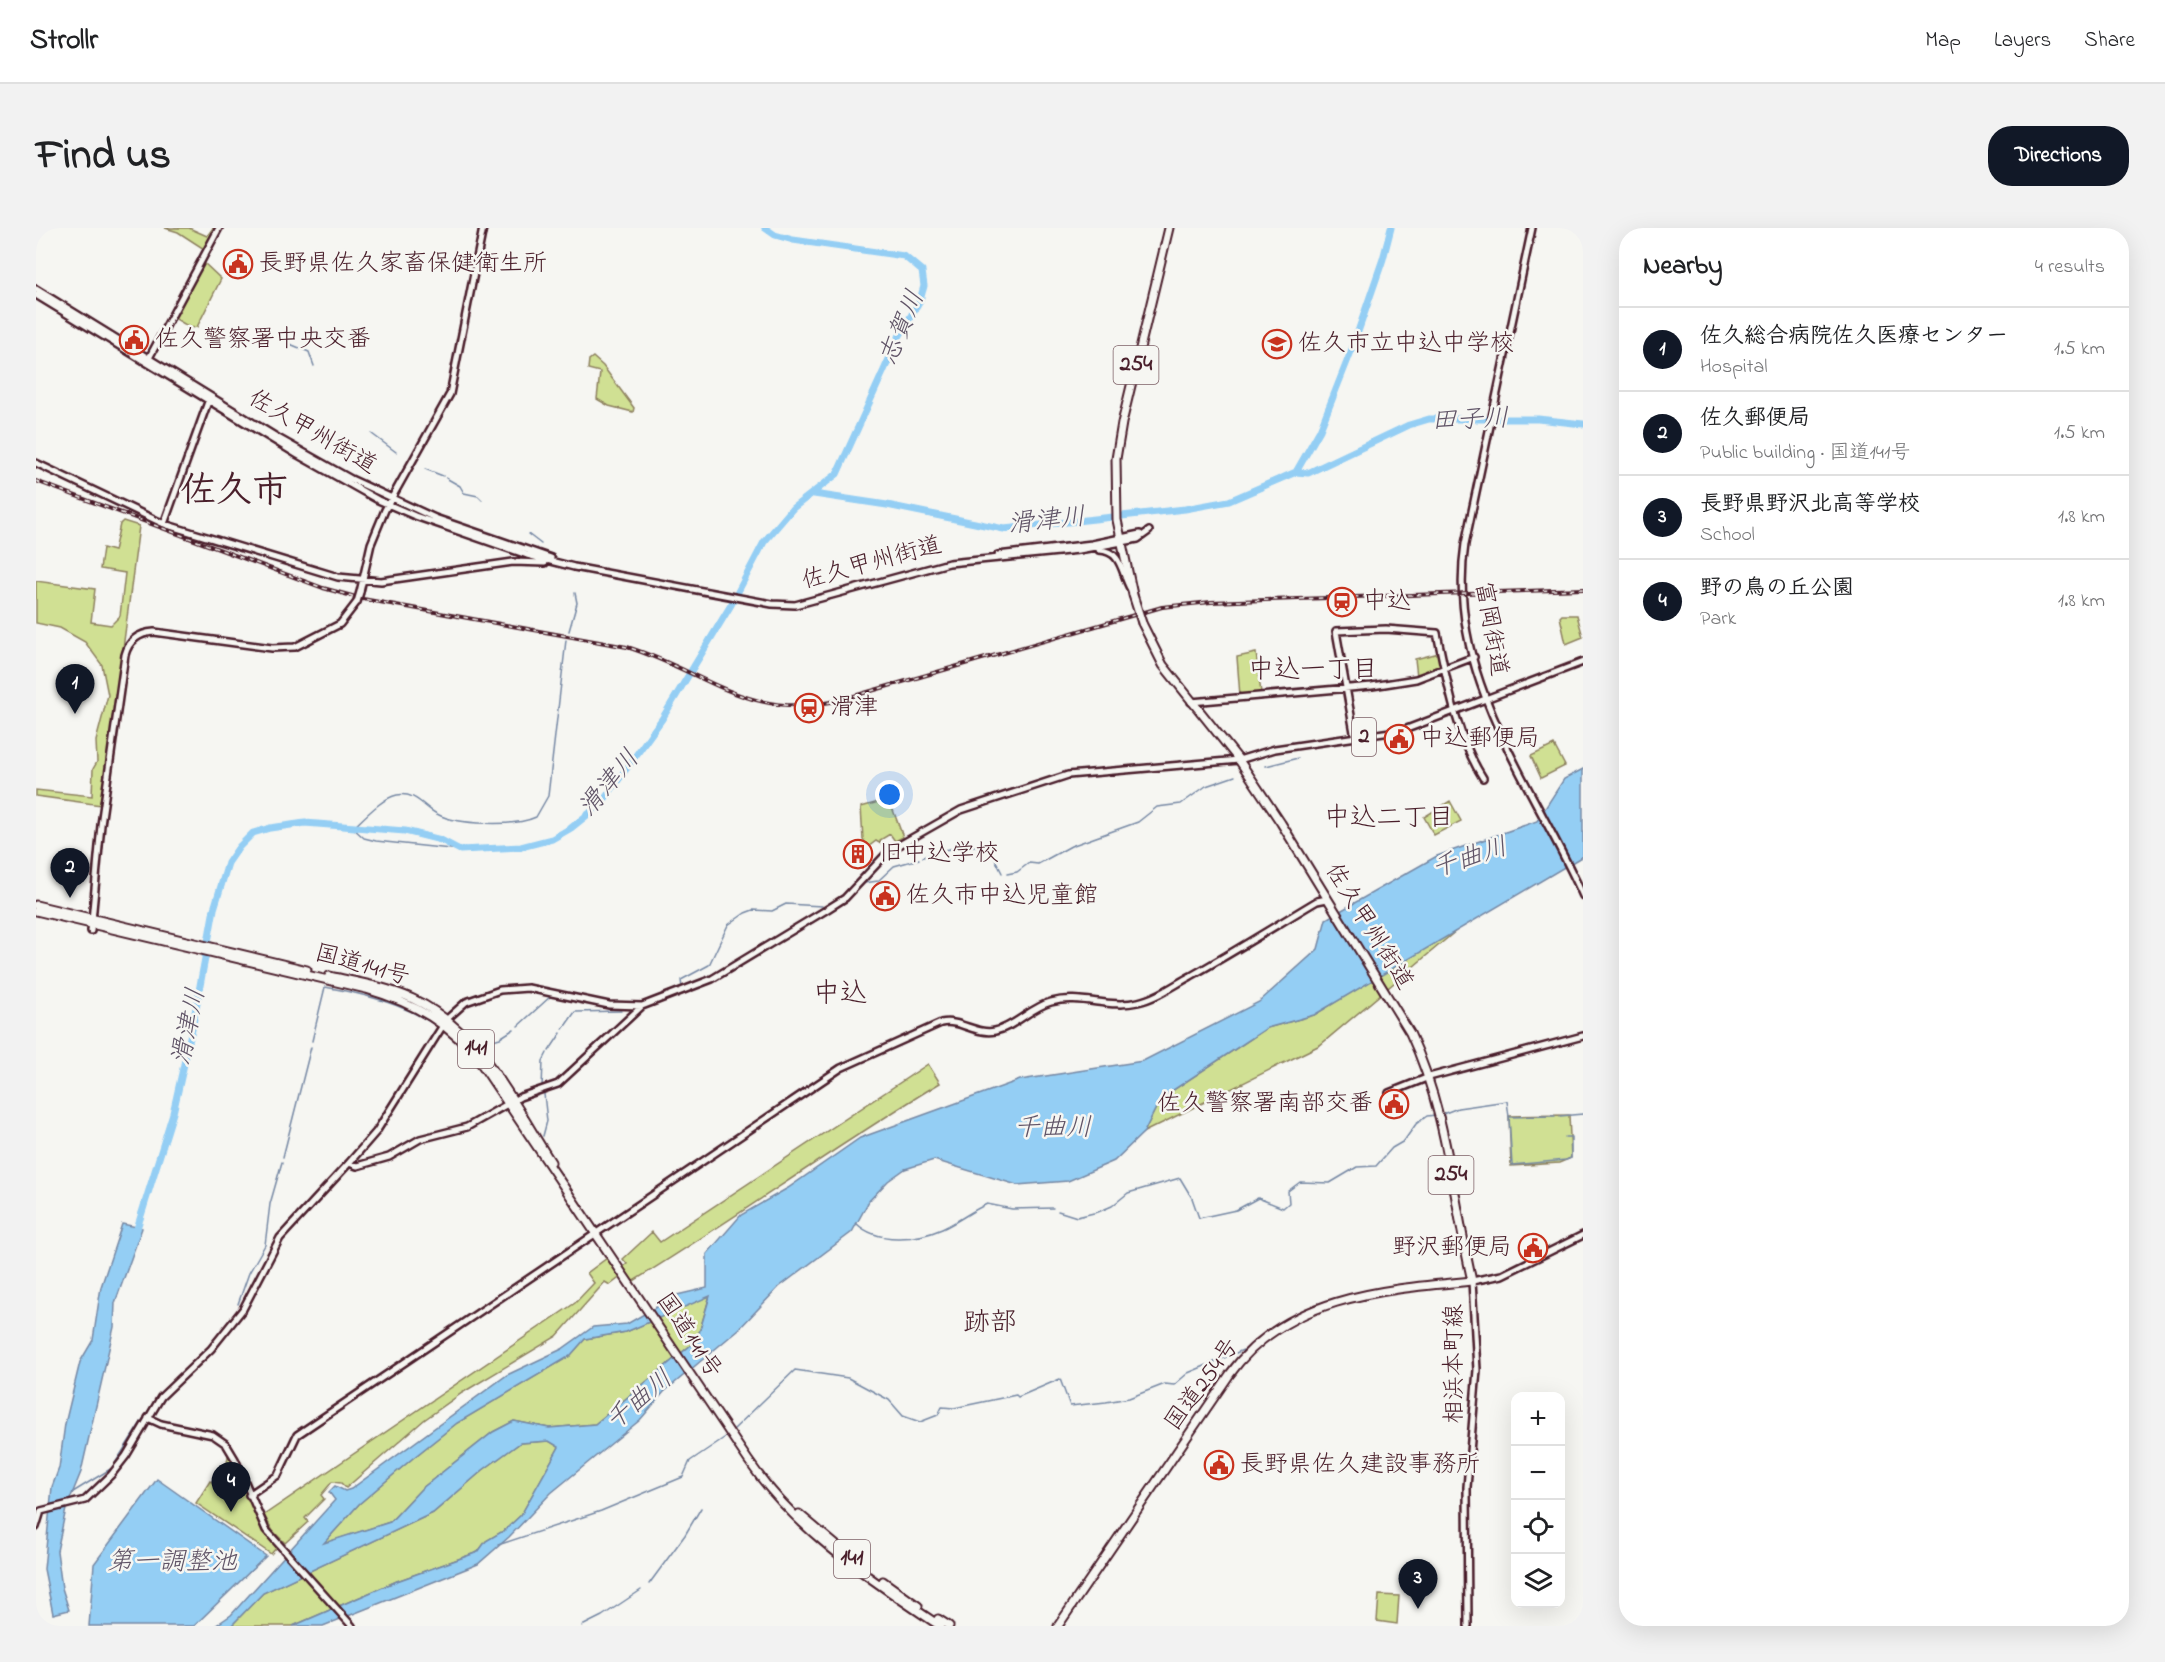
<!DOCTYPE html>
<meta charset="utf-8">
<style>
body{margin:0;font-family:"Indie Flower","Klee One",sans-serif;background:#f2f2f2;color:#202124}
.controls{position:absolute;right:18px;bottom:18px;display:grid;overflow:hidden;border-radius:12px;box-shadow:0 6px 24px #0002}
.controls button{width:54px;height:54px;display:grid;place-items:center;padding:0;border:0;border-bottom:2px solid #e0e0e0;background:#fff;color:#202124;font:30px sans-serif}
.you{position:absolute;left:854px;top:567px;width:21px;height:21px;margin:-15px;border:4px solid #fff;border-radius:50%;background:#1a73e8;box-shadow:0 0 0 9px #1a73e833}
.badge{display:grid;place-items:center;width:39px;height:39px;border-radius:50%;background:#111827;color:#fff;font-size:20px;font-weight:700}
.pin{position:absolute;translate:-50% -50px;filter:drop-shadow(0 2px 3px #0008)}
.pin::after{content:'';position:absolute;top:32px;width:21px;height:18px;background:inherit;clip-path:polygon(0 0,100% 0,50% 100%)}
.list{margin:0;padding:0;list-style:none}
h2{display:flex;justify-content:space-between;align-items:center;height:78px;margin:0;padding:0 24px;font-size:26px}
h2 small{font-size:20px;font-weight:400;color:#757577}
.list li{display:grid;grid-template-columns:39px 1fr auto;gap:18px;align-items:center;box-sizing:border-box;height:84px;padding:0 24px;border-top:2px solid #e0e0e0}
.list b{display:block;font-size:22px;white-space:nowrap}
.list p{margin:0;font-size:20px;white-space:nowrap;color:#757577}
.list em{font-size:20px;font-style:normal;color:#757577}
.icon{flex:none;width:33px;height:33px;fill:none;stroke:currentColor;stroke-width:2;stroke-linecap:round;stroke-linejoin:round}
.map{position:relative;flex:none;width:1547px;height:1398px;overflow:hidden;border-radius:24px}
header{display:flex;align-items:center;gap:36px;box-sizing:border-box;height:84px;padding:0 30px;background:#fff;border-bottom:2px solid #e0e0e0}
header strong{font-size:28px}
nav{display:flex;gap:33px;margin-inline-start:auto;font-size:21px}
.intro{display:flex;align-items:center;justify-content:space-between;box-sizing:border-box;height:144px;padding:0 36px}
h1{margin:0;font-size:42px}
.button{padding:15px 27px;border-radius:24px;background:#111827;color:#fff;font-size:21px;font-weight:700}
main{display:flex;gap:36px;padding:0 36px}
aside{flex:1;background:#fff;border-radius:24px;box-shadow:0 6px 24px #0002}
.map>svg:first-child{display:block}
.green{fill:#d0e093;stroke:#8d805f;stroke-width:1.5}
.water{fill:#94cef4;stroke:#7688a4;stroke-width:1.5;fill-rule:evenodd}
.lines{fill:none;stroke-linecap:round;stroke-linejoin:round}
.stream{stroke:#7688a4;stroke-width:1.5}
.river{stroke:#94cef4;stroke-width:7}
.secondary-casing{stroke:#4a1f2b;stroke-width:10}
.primary-casing{stroke:#4a1f2b;stroke-width:10}
.highway-casing{stroke:#4a1f2b;stroke-width:11}
.secondary{stroke:#f6f6f2;stroke-width:5}
.primary{stroke:#f6f6f2;stroke-width:5}
.highway{stroke:#f6f6f2;stroke-width:7}
.rail-casing{stroke:#4a1f2b;stroke-width:4}
.rail{stroke:#f6f6f2;stroke-width:1.5;stroke-dasharray:4.5;stroke-linecap:butt}
.secondary-bridge-casing{stroke:#4a1f2b;stroke-width:10;stroke-linecap:butt}
.highway-bridge-casing{stroke:#4a1f2b;stroke-width:11;stroke-linecap:butt}
.secondary-bridge{stroke:#f6f6f2;stroke-width:5}
.highway-bridge{stroke:#f6f6f2;stroke-width:7}
.labels{text-anchor:middle;dominant-baseline:central;stroke-width:5;stroke-linejoin:round;paint-order:stroke}
.shield{fill:#f6f6f2;stroke:#7e6067;stroke-width:1.5}
.shield-label{font-size:22px;font-weight:bold;fill:#4a1f2b}
.poi-label{font-size:24px;fill:#4a1f2b;stroke:#f6f6f2;text-anchor:start}
.street-label{font-size:24px;fill:#4a1f2b;stroke:#f6f6f2}
.water-label{font-size:26px;font-style:italic;fill:#605467;stroke:#f6f6f2}
.neighbourhood-label{font-size:26px;fill:#4a1f2b;stroke:#f6f6f2}
.quarter-label{font-size:27px;fill:#4a1f2b;stroke:#f6f6f2}
.town-label{font-size:36px;font-weight:bold;fill:#4a1f2b;stroke:#f6f6f2}
</style>
<header>
<strong>Strollr</strong>
<nav><a>Map</a><a>Layers</a><a>Share</a></nav>
</header>
<div class="intro"><h1>Find us</h1><a class="button">Directions</a></div>
<main>
<div class="map">
<svg width="1547" height="1398" viewBox="0 0 1547 1398">
<rect width="100%" height="100%" fill="#f6f6f2"/>
<filter id="ink" filterUnits="userSpaceOnUse"><feTurbulence type="fractalNoise" baseFrequency=".0167" numOctaves="2"/><feDisplacementMap in="SourceGraphic" scale="12" xChannelSelector="R" yChannelSelector="G"/><feConvolveMatrix kernelMatrix="1 2 1 2 8 2 1 2 1" color-interpolation-filters="sRGB"/></filter>
<g filter="url(#ink)">
<path class="green" d="M 129,0 L 153,0 L 171,8 L 177,0 L 181,0 L 168,21 L 142,4 Z
M 167,34 L 185,51 L 161,99 L 155,100 L 138,90 Z
M 557,129 L 567,138 L 598,180 L 597,184 L 573,178 L 561,171 L 564,144 L 552,141 L 553,132 Z
M 87,293 L 103,298 L 67,574 L 65,577 L 0,568 L 0,562 L 56,568 L 57,541 L 61,534 L 60,513 L 72,467 L 66,437 L 49,414 L 24,400 L 0,395 L 0,353 L 59,361 L 55,394 L 75,397 L 84,388 L 89,345 L 64,341 L 67,320 L 78,323 L 84,296 Z
M 1526,387 L 1541,387 L 1547,409 L 1530,416 L 1524,389 Z
M 1220,425 L 1225,465 L 1204,468 L 1201,429 Z
M 1403,425 L 1404,439 L 1381,448 L 1379,431 Z
M 1518,517 L 1529,538 L 1505,550 L 1495,528 Z
M 853,571 L 867,609 L 859,613 L 854,606 L 844,612 L 845,616 L 840,613 L 832,619 L 827,611 L 825,579 Z
M 1414,573 L 1425,593 L 1398,607 L 1388,589 Z
M 1427,697 L 1284,817 L 1108,904 L 1125,870 L 1231,800 L 1278,787 Z
M 892,836 L 904,855 C 800,918 700,990 596,1054 L 590,1045 L 574,1057 L 569,1054 L 521,1108 L 426,1165 L 388,1192 L 310,1260 L 305,1255 L 296,1254 L 285,1267 L 288,1271 L 269,1290 L 272,1294 L 249,1315 L 237,1303 L 228,1287 L 539,1075 L 558,1055 L 551,1045 L 571,1030 L 581,1044 L 591,1036 L 587,1031 L 616,1004 L 624,1014 Z
M 1533,887 L 1535,930 L 1523,935 L 1475,938 L 1473,888 Z
M 674,1067 L 661,1112 L 559,1196 L 513,1200 L 478,1193 L 457,1204 L 385,1261 L 354,1294 L 287,1316 L 323,1276 L 377,1230 L 421,1195 L 534,1128 L 549,1111 L 590,1104 Z
M 513,1213 L 523,1219 L 485,1287 L 469,1302 L 450,1313 L 442,1324 L 361,1353 L 257,1398 L 195,1398 L 227,1365 L 397,1285 L 447,1242 L 484,1215 Z
M 192,1228 L 195,1228 C 213,1262 215,1288 241,1319 L 235,1326 L 160,1275 L 174,1253 L 178,1255 C 184,1248 192,1238 192,1228 Z
M 1343,1367 L 1363,1368 L 1361,1396 L 1341,1393 Z"/>
<path class="water" d="M 1547,541 L 1547,628 L 1278,787 L 1231,800 L 1125,870 L 1108,904 L 1078,933 L 1032,953 L 981,957 L 898,932 L 869,941 L 852,953 L 833,973 L 816,1004 L 743,1059 L 703,1101 L 628,1164 L 604,1192 L 515,1265 L 473,1309 L 442,1336 L 287,1398 L 257,1398 L 361,1353 L 442,1324 L 450,1313 L 469,1302 L 485,1287 L 523,1219 L 513,1213 L 484,1215 L 447,1242 L 397,1285 L 227,1365 L 195,1398 L 179,1398 L 195,1387 L 299,1272 L 293,1264 L 299,1258 L 309,1263 L 315,1261 L 471,1147 L 526,1121 L 557,1099 L 591,1096 L 641,1067 L 671,1060 L 671,1026 L 705,987 L 752,960 L 824,910 L 984,852 L 1107,833 L 1223,774 L 1282,721 L 1290,691 L 1401,628 L 1501,593 L 1528,551 ZM 674,1068 L 661,1112 L 559,1196 L 513,1200 L 478,1193 L 457,1204 L 385,1261 L 354,1294 L 288,1315 L 323,1276 L 377,1230 L 421,1195 L 534,1128 L 549,1111 L 590,1104 Z
M 86,996 L 106,1000 L 79,1075 L 78,1099 L 45,1244 L 30,1281 L 21,1323 L 26,1360 L 33,1382 L 17,1386 L 8,1341 L 16,1259 L 23,1240 L 29,1196 L 44,1134 L 57,1112 L 65,1059 Z
M 121,1251 L 230,1328 L 158,1398 L 53,1398 L 58,1336 Z"/>
<g class="lines">
<path class="stream" d="M 254,116 L 273,124 L 278,138
M 336,206 L 360,224
M 389,241 L 407,248
M 410,250 L 424,258 L 428,265 L 442,268 L 446,272
M 492,306 L 505,316
M 533,403 L 541,375 L 539,365
M 1230,538 L 1262,530
M 953,619 L 966,645
M 424,622 L 340,613 L 328,610 L 317,600 C 328,590 346,570 361,567 C 380,564 386,578 401,586 C 421,597 479,599 500,589 L 512,568 L 530,412
M 887,629 L 907,622 L 952,616
M 971,646 L 981,644 L 993,635 L 1002,636 L 1035,618 L 1102,594 L 1121,579 L 1145,576 L 1170,558 L 1199,548
M 828,655 L 842,653 L 858,638 L 883,631
M 812,671 L 817,666
M 646,760 L 645,752 L 673,737 L 692,697 L 709,685 L 717,682 L 736,683 L 750,676 L 786,678
M 619,770 L 634,763
M 482,798 L 515,768
M 527,801 L 539,784 L 585,783
M 414,808 L 427,822
M 276,813 L 289,759 C 328,766 364,775 398,796
M 443,816 L 464,810 L 478,801
M 513,823 L 525,805
M 506,860 L 507,833 L 511,825
M 1404,887 L 1422,880 L 1471,873 L 1473,889 L 1519,888
M 1524,888 L 1547,886
M 1473,890 L 1476,937 L 1530,932 L 1535,930 L 1535,909 L 1529,909
M 507,908 L 511,893 L 508,866
M 247,929 L 275,819
M 1022,983 L 1041,989 L 1062,984 L 1076,978 L 1092,965 L 1144,950 L 1156,970 L 1163,990 L 1200,982 L 1222,970 L 1247,980 L 1253,975 L 1252,963 L 1264,954 L 1294,955 L 1321,939 L 1340,938 L 1356,920 L 1368,913 L 1380,896 L 1391,888 L 1400,887
M 820,995 C 841,1016 881,1012 906,1001 C 922,994 935,983 951,976 L 976,981 L 1017,980
M 202,1076 L 213,1045 L 229,1017 L 234,976 L 246,934
M 697,1202 L 759,1142 L 812,1150 L 853,1172 L 867,1188 L 884,1194 L 902,1187 L 906,1179 L 918,1180 L 980,1167 L 982,1169 L 1024,1151 L 1034,1178 L 1070,1174 L 1093,1170 L 1129,1156 L 1138,1157 L 1152,1145 L 1207,1122
M 37,1264 L 76,1240 L 123,1166
M 462,1317 L 565,1283 L 647,1249 L 654,1233 L 691,1208
M 613,1356 L 649,1307 L 665,1280
M 546,1398 L 566,1388 L 605,1362"/>
<path class="river" d="M 1260,244 L 1272,245 L 1373,197 L 1393,191 L 1502,191 L 1547,196
M 778,266 L 851,277 L 968,301 L 1149,281 L 1193,273 L 1260,244 L 1284,202 L 1316,121 L 1347,31 L 1355,0
M 99,1007 L 137,885 L 157,796 L 178,681 L 192,635 L 203,619 L 217,605 L 234,600 L 269,595 L 369,603 L 405,612 L 424,622 L 485,619 L 516,611 L 535,600 L 565,576 L 626,491 L 695,377 L 728,314 L 757,280 L 801,246 L 863,109 L 884,72 L 888,58 L 886,43 L 868,28 L 757,12 L 739,7 L 729,0"/>
<g class="secondary-casing">
<path id="secondary" d="M 1496,0 L 1429,316 C 1409,447 1497,556 1547,668
M 0,61 L 242,210 L 315,251 L 399,290 L 515,330
M 0,67 L 262,227 L 342,272 L 379,288 L 491,327 L 538,339 L 736,376 L 759,377 L 913,335 L 1043,322 L 1102,311 L 1113,303
M 113,130 L 183,0
M 0,235 L 128,296 L 302,349 L 345,353 L 477,334 L 509,335
M 128,296 L 173,171
M 1063,322 C 1086,323 1085,344 1094,360
M 962,327 L 1056,316 L 1104,306
M 324,364 L 335,316 L 349,282 L 414,166 L 447,0
M 1155,474 L 1336,458 L 1380,451 L 1438,429
M 1319,510 L 1300,403 L 1350,401 L 1401,405 C 1411,453 1420,508 1447,550
M 55,703 L 65,597 L 89,427 C 93,412 103,405 118,404 L 236,420 L 259,419 L 304,396 L 321,374
M 1353,865 L 1393,849 L 1547,808
M 313,935 L 340,904 L 411,791 L 430,774 L 464,762 L 492,760 L 573,777 L 606,778
M 112,1190 L 125,1196 L 177,1207 L 190,1216 L 199,1231 L 230,1302 L 316,1398
M 213,1267 L 242,1247 L 261,1207 L 805,840 L 905,795 C 924,791 940,807 959,803 C 979,799 995,779 1015,774 C 1045,766 1072,781 1102,774 C 1121,770 1138,757 1155,748 C 1198,724 1239,698 1281,673 L 1291,671
M 0,1299 L 5,1283 L 49,1272 L 75,1247 L 90,1228 L 125,1169 L 175,1121 L 207,1081 L 244,1010 L 313,935 L 321,938 L 353,929 L 384,911 L 431,899 L 484,869 L 522,856 L 606,778 L 676,751 L 790,682 L 809,670 L 853,623 L 925,582 L 1032,547 L 1203,532
M 1432,1398 L 1431,1259 L 1441,1142 L 1436,1053 L 1466,1047 L 1547,1007"/>
</g>
<g class="primary-casing">
<path id="primary" d="M 1203,532 L 1239,521 L 1368,502 L 1547,434"/>
</g>
<g class="highway-casing">
<path id="highway" d="M 1097,367 L 1081,292 L 1080,231 L 1086,195 L 1133,0
M 0,677 L 271,742
M 0,683 L 330,761 C 378,775 416,796 446,837 L 712,1232 C 761,1304 834,1351 904,1398
M 293,748 C 321,754 351,759 377,771 C 444,802 477,875 515,934
M 763,1286 L 819,1333
M 847,1353 L 882,1378
M 902,1391 L 913,1398
M 1022,1398 L 1194,1146 C 1250,1068 1349,1061 1436,1053 C 1417,970 1411,883 1374,805 L 1245,595 L 1203,532 L 1127,437 L 1106,395"/>
</g>
<use href="#secondary" class="secondary"/>
<use href="#primary" class="primary"/>
<use href="#highway" class="highway"/>
<g class="rail-casing">
<path id="rail" d="M 0,253 L 287,360 L 327,371 L 591,419 C 671,444 714,494 804,472 L 1126,379 L 1175,374 L 1547,361"/>
</g>
<use href="#rail" class="rail"/>
<g class="secondary-bridge-casing">
<path id="secondary-bridge" d="M 321,374 L 324,364"/>
</g>
<g class="highway-bridge-casing">
<path id="highway-bridge" d="M 1097,367 L 1106,395"/>
</g>
<use href="#secondary-bridge" class="secondary-bridge"/>
<use href="#highway-bridge" class="highway-bridge"/>
</g>
</g>
<defs>
<g id="civic-ring" transform="scale(1.5)"><circle r="9.5" fill="#f6f6f2" stroke="#c8321e" stroke-width="1.5"/><path d="M-.6-6.5H3V-4.5H.6V-3L4-1V1h2V6H-6V1h2V-1L-.6-3ZM-1.2 2.5V6h2.4V2.5Z" fill="#c8321e"/></g>
<g id="school-ring" transform="scale(1.5)"><circle r="9.5" fill="#f6f6f2" stroke="#c8321e" stroke-width="1.5"/><path d="M0-5L7-2L0 1L-7-2ZM-4 1L0 2.5L4 1V4Q0 6-4 4Z" fill="#c8321e"/></g>
<g id="station-ring" transform="scale(1.5)"><circle r="9.5" fill="#f6f6f2" stroke="#c8321e" stroke-width="1.5"/><path d="M-3-6H3Q5-6 5-4V2Q5 4 3 4L4.5 6H3L1.5 4h-3L-3 6H-4.5L-3 4Q-5 4-5 2V-4Q-5-6-3-6ZM-3.5-4v3h7v-3ZM-3.5 1v1.5H-2V1ZM2 1v1.5H3.5V1Z" fill="#c8321e"/></g>
<g id="building-ring" transform="scale(1.5)"><circle r="9.5" fill="#f6f6f2" stroke="#c8321e" stroke-width="1.5"/><path d="M-4-6H4V6H1V3H-1V6H-4ZM-2.5-4.3h1.7v1.8h-1.7ZM.8-4.3h1.7v1.8H.8ZM-2.5-1h1.7V.8h-1.7ZM.8-1h1.7V.8H.8Z" fill="#c8321e"/></g>
</defs>
<g fill-rule="evenodd">
<use href="#civic-ring" x="202" y="36"/>
<use href="#civic-ring" x="98" y="112"/>
<use href="#school-ring" x="1241" y="116"/>
<use href="#station-ring" x="1306" y="374"/>
<use href="#station-ring" x="773" y="480"/>
<use href="#civic-ring" x="1363" y="511"/>
<use href="#building-ring" x="822" y="626"/>
<use href="#civic-ring" x="849" y="668"/>
<use href="#civic-ring" x="1358" y="876"/>
<use href="#civic-ring" x="1497" y="1020"/>
<use href="#civic-ring" x="1183" y="1237"/>
</g>
<g class="labels">
<g class="shield">
<rect x="1077.5" y="118" width="45" height="38" rx="4.5"/>
<rect x="1316" y="490" width="24" height="38" rx="4.5"/>
<rect x="422" y="802" width="36" height="38" rx="4.5"/>
<rect x="1392.5" y="928" width="45" height="38" rx="4.5"/>
<rect x="798" y="1312" width="36" height="38" rx="4.5"/>
</g>
<g class="shield-label">
<text x="1100" y="137">254</text>
<text x="1328" y="509">2</text>
<text x="440" y="821">141</text>
<text x="1415" y="947">254</text>
<text x="816" y="1331">141</text>
</g>
<g class="poi-label">
<text x="223" y="36">長野県佐久家畜保健衛生所</text>
<text x="119" y="112">佐久警察署中央交番</text>
<text x="1262" y="116">佐久市立中込中学校</text>
<text x="1327" y="374">中込</text>
<text x="794" y="480">滑津</text>
<text x="1384" y="511">中込郵便局</text>
<text x="843" y="626">旧中込学校</text>
<text x="870" y="668">佐久市中込児童館</text>
<text x="1337" y="876" text-anchor="end">佐久警察署南部交番</text>
<text x="1476" y="1020" text-anchor="end">野沢郵便局</text>
<text x="1204" y="1237">長野県佐久建設事務所</text>
</g>
<g class="street-label">
<text transform="translate(276 205) rotate(30)">佐久甲州街道</text>
<text transform="translate(836 336) rotate(-15)">佐久甲州街道</text>
<text transform="translate(1454 401) rotate(80)">富岡街道</text>
<text transform="translate(1332 699) rotate(58)">佐久甲州街道</text>
<text transform="translate(326 738) rotate(15)">国道141号</text>
<text transform="translate(652 1108) rotate(56)">国道141号</text>
<text transform="translate(1419 1136) rotate(-90)">相浜本町線</text>
<text transform="translate(1167 1157) rotate(-54)">国道254号</text>
</g>
<g class="water-label">
<text transform="translate(867 100) rotate(-67)">志賀川</text>
<text transform="translate(1434 193) rotate(-2)">田子川</text>
<text transform="translate(1011 294) rotate(-6)">滑津川</text>
<text transform="translate(574 556) rotate(-50)">滑津川</text>
<text transform="translate(1434 631) rotate(-18)">千曲川</text>
<text transform="translate(154 799) rotate(-78)">滑津川</text>
<text x="1017" y="901">千曲川</text>
<text transform="translate(604 1173) rotate(-40)">千曲川</text>
<text x="136" y="1335">第一調整池</text>
</g>
<g class="neighbourhood-label">
<text x="1277" y="443">中込一丁目</text>
<text x="1353" y="591">中込二丁目</text>
</g>
<g class="quarter-label">
<text x="804" y="766">中込</text>
<text x="954" y="1095">跡部</text>
</g>
<g class="town-label">
<text x="198" y="264">佐久市</text>
</g>
</g>
</svg>
<div class="controls">
<button>+</button>
<button>−</button>
<button><svg class="icon" aria-label="locate" viewBox="0 0 24 24"><circle cx="12" cy="12" r="6"/><path d="M12 2v4M12 18v4M2 12h4M18 12h4"/></svg></button>
<button><svg class="icon" aria-label="layers" viewBox="0 0 24 24"><path d="M12 4l9 5-9 5-9-5zM3 14l9 5 9-5"/></svg></button>
</div>
<div class="you"></div>
<div class="pin badge" style="left:39px;top:486px">1</div>
<div class="pin badge" style="left:34px;top:670px">2</div>
<div class="pin badge" style="left:1382px;top:1381px">3</div>
<div class="pin badge" style="left:195px;top:1284px">4</div>
</div>
<aside>
<h2>Nearby<small>4 results</small></h2>
<ul class="list">
<li><span class="badge">1</span><div><b>佐久総合病院佐久医療センター</b><p>Hospital</p></div><em>1.5 km</em></li>
<li><span class="badge">2</span><div><b>佐久郵便局</b><p>Public building · 国道141号</p></div><em>1.5 km</em></li>
<li><span class="badge">3</span><div><b>長野県野沢北高等学校</b><p>School</p></div><em>1.8 km</em></li>
<li><span class="badge">4</span><div><b>野の鳥の丘公園</b><p>Park</p></div><em>1.8 km</em></li>
</ul>
</aside>
</main>
